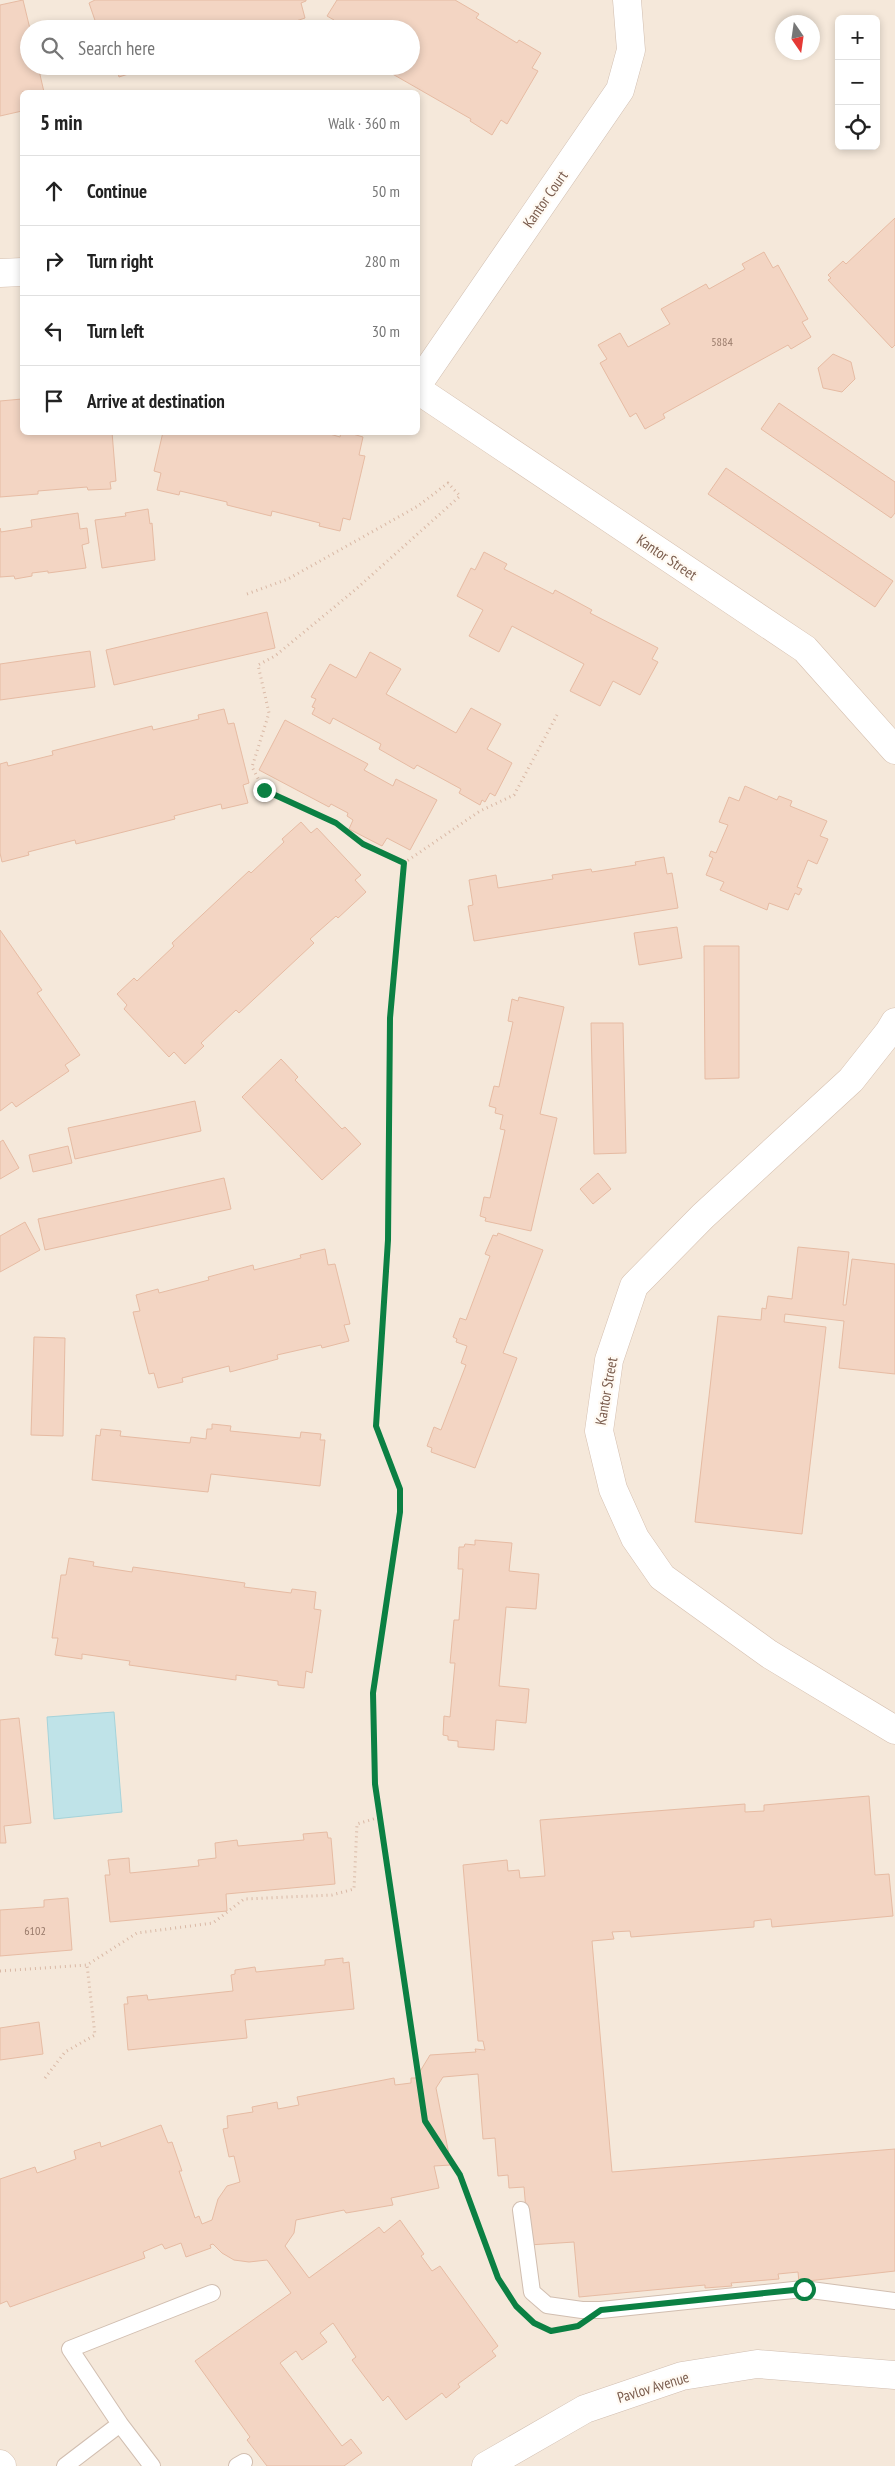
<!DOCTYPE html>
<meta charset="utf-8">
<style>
body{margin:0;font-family:"PT Sans Narrow",sans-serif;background:#f6f6f6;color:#222}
.controls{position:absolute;right:15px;top:15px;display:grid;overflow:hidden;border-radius:8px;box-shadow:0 2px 8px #0003}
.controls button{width:45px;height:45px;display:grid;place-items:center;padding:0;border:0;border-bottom:1px solid #e0e0e0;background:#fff;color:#222;font:25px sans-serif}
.compass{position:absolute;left:775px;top:15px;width:45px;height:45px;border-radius:50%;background:#fff;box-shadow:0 2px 8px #0003;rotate:167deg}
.stop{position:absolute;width:15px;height:15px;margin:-11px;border:4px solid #0b8043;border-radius:50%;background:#fff}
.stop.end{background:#0b8043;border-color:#fff;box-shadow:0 1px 5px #0008}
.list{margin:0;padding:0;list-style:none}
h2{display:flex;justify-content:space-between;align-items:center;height:65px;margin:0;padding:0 20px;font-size:21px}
h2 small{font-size:16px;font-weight:400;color:#767676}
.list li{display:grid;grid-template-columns:32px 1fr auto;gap:15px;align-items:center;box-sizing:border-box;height:70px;padding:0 20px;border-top:1px solid #e0e0e0}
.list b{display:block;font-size:19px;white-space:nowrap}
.list em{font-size:16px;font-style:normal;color:#767676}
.icon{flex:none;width:28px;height:28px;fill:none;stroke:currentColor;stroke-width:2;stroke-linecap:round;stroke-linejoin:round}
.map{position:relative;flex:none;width:895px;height:2466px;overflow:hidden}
.search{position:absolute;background:#fff;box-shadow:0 2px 8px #0003;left:20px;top:20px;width:400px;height:55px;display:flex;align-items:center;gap:12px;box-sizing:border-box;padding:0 18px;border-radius:28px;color:#767676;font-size:19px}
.panel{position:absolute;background:#fff;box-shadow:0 2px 8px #0003;left:20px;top:90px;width:400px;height:345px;border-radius:8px}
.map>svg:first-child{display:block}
.residential{fill:#f5e8da;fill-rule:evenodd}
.water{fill:#bfe3e8;stroke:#a5d3da}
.building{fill:#f3d5c3;stroke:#e6bba3}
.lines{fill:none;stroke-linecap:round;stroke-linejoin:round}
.lane-casing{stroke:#d1beb0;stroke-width:18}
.street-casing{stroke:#d1beb0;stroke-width:29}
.secondary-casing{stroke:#d6c0b0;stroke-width:29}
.path{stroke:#d9b8a5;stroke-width:3;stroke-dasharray:1 4;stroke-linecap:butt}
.lane{stroke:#fff;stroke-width:16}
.street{stroke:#fff;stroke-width:28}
.secondary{stroke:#fff;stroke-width:28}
.route{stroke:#0b8043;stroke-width:6}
.labels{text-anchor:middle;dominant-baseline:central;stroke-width:4.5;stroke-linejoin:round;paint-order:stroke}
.number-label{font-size:12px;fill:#987a6a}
.street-label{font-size:15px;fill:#7a5c4d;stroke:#fffaf3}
</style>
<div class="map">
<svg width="895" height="2466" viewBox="0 0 895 2466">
<rect width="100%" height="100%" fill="#fdf6ec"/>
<path class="residential" d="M 0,0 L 895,0 L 895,2466 L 0,2466 ZM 839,19 L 876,19 L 876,146 L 839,146 ZM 782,22 L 812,22 L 812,52 L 782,52 ZM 29,29 L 411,29 L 411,66 L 29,66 ZM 22,92 L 418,92 L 418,432 L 22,432 Z"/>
<path class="water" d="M 114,1712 L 122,1812 L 54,1819 L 47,1717 Z"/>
<path class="building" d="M 23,0 L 30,29 L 29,66 L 38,66 L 44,92 L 22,92 L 22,111 L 0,116 L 0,5 Z
M 95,0 L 306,0 L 306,1 L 301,3 L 305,18 L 281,26 L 280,22 L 260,29 L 98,29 L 89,3 Z
M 337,0 L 455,0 L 479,14 L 476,18 L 517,43 L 519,40 L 541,53 L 532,68 L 538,71 L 507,124 L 501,120 L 492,135 L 470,121 L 471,119 L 389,72 L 391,69 L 386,66 L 411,66 L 411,29 L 329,29 L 334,20 L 327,16 Z
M 116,66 L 143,66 L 144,69 L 119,77 Z
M 895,218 L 895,345 L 892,348 L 828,280 L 831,278 L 828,275 L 843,261 L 846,264 Z
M 764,252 L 773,268 L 778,265 L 808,319 L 802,322 L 811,337 L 791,349 L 788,345 L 663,414 L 665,418 L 645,429 L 636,413 L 630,417 L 600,363 L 607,359 L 598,345 L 620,333 L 628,347 L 670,324 L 661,309 L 706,284 L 709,289 L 745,269 L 742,264 Z
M 833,354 L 851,362 L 855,379 L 842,392 L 823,388 L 818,368 Z
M 22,399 L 22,432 L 112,432 L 116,481 L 110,482 L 111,489 L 88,490 L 87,487 L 38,491 L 38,494 L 0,497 L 0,401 Z
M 779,403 L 895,482 L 895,513 L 891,518 L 761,429 Z
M 163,432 L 323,432 L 340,437 L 341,432 L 346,432 L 363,437 L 359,455 L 365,456 L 350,520 L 343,518 L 340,531 L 319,526 L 320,523 L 272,511 L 271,516 L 227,505 L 227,502 L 180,491 L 179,495 L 157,490 L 161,473 L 154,471 Z
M 726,468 L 893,581 L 875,607 L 708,494 Z
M 148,509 L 150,524 L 152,523 L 155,560 L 102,568 L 95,520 L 126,516 L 125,513 Z
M 78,513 L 80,529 L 87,528 L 89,543 L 82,545 L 86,568 L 48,573 L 48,571 L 32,573 L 32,576 L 15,579 L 14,576 L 0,577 L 0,528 L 1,532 L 32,527 L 31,520 Z
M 484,552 L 507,564 L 504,569 L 553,594 L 555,590 L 592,610 L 590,613 L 658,648 L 652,659 L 658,662 L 640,695 L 613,681 L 600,706 L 570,691 L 584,664 L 512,626 L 499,652 L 469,636 L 483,610 L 457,596 L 471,568 L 475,570 Z
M 267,612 L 275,648 L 114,685 L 106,650 Z
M 90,651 L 95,687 L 0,700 L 0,664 Z
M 370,652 L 401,669 L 386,694 L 456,733 L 471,708 L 501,724 L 487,749 L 512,763 L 495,796 L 490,793 L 485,802 L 482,800 L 480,805 L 459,793 L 461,789 L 417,765 L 414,769 L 379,749 L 381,744 L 333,718 L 330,724 L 312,714 L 315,708 L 312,707 L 316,699 L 311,697 L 330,664 L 356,678 Z
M 224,709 L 228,724 L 234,723 L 249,783 L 243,785 L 248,803 L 222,809 L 221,804 L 174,816 L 175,819 L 76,844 L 75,840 L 28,852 L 29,855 L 2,862 L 0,853 L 0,764 L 7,762 L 8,766 L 53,755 L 52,751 L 152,726 L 153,730 L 199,719 L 198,715 Z
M 285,720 L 368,764 L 364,770 L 393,786 L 396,779 L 437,800 L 410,850 L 387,838 L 382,846 L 349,829 L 353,820 L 347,816 L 348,813 L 331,804 L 329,807 L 259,770 Z
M 745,786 L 777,800 L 779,796 L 792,801 L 790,806 L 827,821 L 820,836 L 828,839 L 817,864 L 808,860 L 797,887 L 802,889 L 799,895 L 795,893 L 788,910 L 769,903 L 767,910 L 720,890 L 724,882 L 706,875 L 713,858 L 709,856 L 711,851 L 716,853 L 728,825 L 719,822 L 729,797 L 739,801 Z
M 301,822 L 311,833 L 317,828 L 361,875 L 355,880 L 366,892 L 338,918 L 336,916 L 310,939 L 314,943 L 239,1013 L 236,1010 L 201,1043 L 204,1046 L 185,1064 L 174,1052 L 169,1057 L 124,1009 L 127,1005 L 117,994 L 134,978 L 137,981 L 174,946 L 172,943 L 249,871 L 251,873 L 284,842 L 282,839 Z
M 664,857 L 667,874 L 672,873 L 678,908 L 474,941 L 468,906 L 473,905 L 469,880 L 496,875 L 498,888 L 553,879 L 552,875 L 591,869 L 592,872 L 636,865 L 635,862 Z
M 677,927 L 682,958 L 639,965 L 634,933 Z
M 0,930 L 42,990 L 37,993 L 80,1055 L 65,1065 L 69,1071 L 16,1107 L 12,1102 L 0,1111 Z
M 704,946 L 739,946 L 739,1078 L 705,1079 Z
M 519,997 L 564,1007 L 540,1114 L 557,1118 L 531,1231 L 485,1221 L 486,1218 L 480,1216 L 484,1197 L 490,1198 L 505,1130 L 500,1129 L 503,1115 L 495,1113 L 496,1108 L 489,1106 L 494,1086 L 499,1087 L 513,1022 L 508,1021 L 512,999 L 518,1001 Z
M 591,1023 L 623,1023 L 626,1153 L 594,1154 Z
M 281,1059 L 298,1077 L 295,1080 L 342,1129 L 345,1127 L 361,1144 L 322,1180 L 242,1097 Z
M 195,1101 L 201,1131 L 75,1159 L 68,1128 Z
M 3,1140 L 19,1168 L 0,1179 L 0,1142 Z
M 68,1146 L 72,1163 L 33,1172 L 29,1155 Z
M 598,1173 L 611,1189 L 593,1204 L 580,1189 Z
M 224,1178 L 231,1209 L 45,1250 L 38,1219 Z
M 25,1222 L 40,1250 L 0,1272 L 0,1236 Z
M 498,1233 L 543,1250 L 503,1353 L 517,1358 L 475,1468 L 431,1452 L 432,1448 L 427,1446 L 434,1427 L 441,1430 L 466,1365 L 461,1363 L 467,1346 L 456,1342 L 457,1339 L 453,1337 L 460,1318 L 466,1320 L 490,1256 L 485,1254 L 493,1235 L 497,1236 Z
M 798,1247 L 849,1252 L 843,1305 L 846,1305 L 852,1259 L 895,1264 L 895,1374 L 839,1368 L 844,1321 L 785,1314 L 784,1322 L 826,1327 L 802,1534 L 695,1522 L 718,1316 L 761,1320 L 762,1308 L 766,1309 L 768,1296 L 792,1299 Z
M 325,1249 L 328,1265 L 335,1264 L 350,1324 L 344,1325 L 349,1341 L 322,1348 L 321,1345 L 277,1355 L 278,1359 L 230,1372 L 229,1366 L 182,1378 L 183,1382 L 158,1388 L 154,1373 L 149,1374 L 133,1312 L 140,1311 L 136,1295 L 158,1289 L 159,1293 L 209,1280 L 208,1277 L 253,1265 L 254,1270 L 301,1258 L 300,1255 Z
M 34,1337 L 65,1338 L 63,1436 L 31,1435 Z
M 212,1424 L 231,1426 L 230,1431 L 300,1438 L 301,1432 L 321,1434 L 320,1440 L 325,1440 L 320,1486 L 211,1474 L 208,1492 L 92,1480 L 96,1435 L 100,1436 L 101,1429 L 121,1431 L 120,1436 L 190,1443 L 191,1437 L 206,1439 L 207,1429 L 212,1429 Z
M 475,1540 L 512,1543 L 509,1571 L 539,1574 L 536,1609 L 506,1607 L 499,1686 L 529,1689 L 526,1723 L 496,1720 L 494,1750 L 458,1747 L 458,1741 L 448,1740 L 448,1736 L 443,1735 L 444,1716 L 450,1717 L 455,1663 L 450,1663 L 454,1620 L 459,1620 L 463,1569 L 458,1569 L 459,1547 L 464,1547 L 465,1544 L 475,1545 Z
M 69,1558 L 94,1562 L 93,1566 L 132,1572 L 133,1567 L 245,1583 L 244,1587 L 291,1593 L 292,1589 L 316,1592 L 314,1609 L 321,1610 L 312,1673 L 306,1671 L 304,1688 L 278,1685 L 278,1681 L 236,1675 L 236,1680 L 129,1665 L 130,1661 L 82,1654 L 82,1659 L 55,1655 L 58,1638 L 52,1638 L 61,1575 L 66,1575 Z
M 19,1718 L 31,1823 L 4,1826 L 6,1843 L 0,1843 L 0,1720 Z
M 869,1796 L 875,1875 L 889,1874 L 893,1916 L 772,1927 L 771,1919 L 754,1921 L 754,1927 L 631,1937 L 630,1931 L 612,1932 L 614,1939 L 592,1941 L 612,2172 L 895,2149 L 895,2271 L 799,2282 L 798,2272 L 778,2274 L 779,2279 L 731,2283 L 732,2286 L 705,2288 L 705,2285 L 579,2297 L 574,2242 L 529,2245 L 524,2187 L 509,2188 L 508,2175 L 498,2176 L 495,2138 L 483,2139 L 478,2074 L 443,2077 L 436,2088 L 451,2165 L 434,2166 L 439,2188 L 391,2198 L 393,2205 L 346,2213 L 344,2210 L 296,2220 L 294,2233 L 285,2246 L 309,2278 L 379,2227 L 384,2233 L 400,2220 L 424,2254 L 421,2256 L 432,2271 L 440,2266 L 498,2346 L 492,2351 L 496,2356 L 458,2384 L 460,2387 L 446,2398 L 442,2393 L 406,2420 L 388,2396 L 383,2401 L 352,2360 L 356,2357 L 333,2323 L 320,2333 L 327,2342 L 302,2360 L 296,2351 L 280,2363 L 342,2446 L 351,2439 L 362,2453 L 344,2466 L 267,2466 L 247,2440 L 250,2437 L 195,2361 L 291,2293 L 267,2260 L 249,2262 L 234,2260 L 222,2253 L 213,2244 L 210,2245 L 211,2248 L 186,2257 L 181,2243 L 165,2249 L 162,2244 L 143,2252 L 145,2258 L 10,2307 L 7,2301 L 0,2304 L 0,2179 L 35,2167 L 37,2173 L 76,2159 L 74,2151 L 100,2142 L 101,2147 L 161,2125 L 168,2143 L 172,2142 L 182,2171 L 179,2171 L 195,2218 L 199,2216 L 202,2224 L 212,2220 L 218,2199 L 227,2186 L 240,2182 L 234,2156 L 229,2157 L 223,2129 L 228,2128 L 227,2116 L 253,2112 L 252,2107 L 277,2102 L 278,2109 L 299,2105 L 297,2097 L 394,2078 L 395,2085 L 411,2083 L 411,2078 L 416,2078 L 430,2055 L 476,2052 L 475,2049 L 485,2050 L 483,2041 L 478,2041 L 463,1865 L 507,1860 L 508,1871 L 519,1870 L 520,1878 L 545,1876 L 540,1820 L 745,1804 L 745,1812 L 764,1811 L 764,1805 Z
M 327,1832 L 328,1838 L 331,1838 L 335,1884 L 226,1894 L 227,1911 L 110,1922 L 105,1875 L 110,1875 L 108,1860 L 129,1858 L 130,1873 L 199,1866 L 198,1860 L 216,1858 L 215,1843 L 237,1840 L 238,1846 L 304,1840 L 303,1834 Z
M 68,1898 L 72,1950 L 0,1956 L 0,1910 L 44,1907 L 44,1900 Z
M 343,1958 L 343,1963 L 349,1962 L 354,2009 L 245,2020 L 247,2038 L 128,2050 L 124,2004 L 128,2004 L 127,1997 L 147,1995 L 148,2000 L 233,1991 L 231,1975 L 235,1974 L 235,1970 L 255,1967 L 256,1972 L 325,1965 L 325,1960 Z
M 39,2022 L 43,2054 L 0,2060 L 0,2028 Z"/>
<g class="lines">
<g class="lane-casing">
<path id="lane" d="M 521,2210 L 532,2292 L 547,2305 L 582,2310 L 601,2310 L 803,2289 L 895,2301
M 120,2424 L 70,2349 L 212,2293
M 65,2466 L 120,2424 L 152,2466
M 237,2466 L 244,2462"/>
</g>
<g class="street-casing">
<path id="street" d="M 418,384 L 620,90 L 631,50 L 627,0
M 486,2466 L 585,2409 L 682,2376 L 757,2364 L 895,2375"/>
</g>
<g class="secondary-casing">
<path id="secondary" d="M 0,273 L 22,272
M 418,390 L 805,649 L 895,750
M 895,1022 L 889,1032 L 851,1080 L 703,1216 L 634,1286 L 609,1360 L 599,1431 L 613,1489 L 635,1538 L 662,1577 L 769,1654 L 895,1730
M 0,2464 L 2,2466"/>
</g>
<path class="path" d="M 247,594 L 288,579 L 418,506 L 448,483 L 460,496 L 355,590 L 275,656 L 258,665 L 269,713 L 252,767 L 264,790 L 336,823 L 363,844 L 404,863
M 0,1971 L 87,1965 L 137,1933 L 213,1923 L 244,1899 L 332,1895 L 354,1889 L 357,1824 L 380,1817
M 45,2078 L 65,2052 L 95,2035 L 87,1965
M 502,2284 L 474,2217 L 460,2175 L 425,2121 L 375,1784 L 373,1693 L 400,1512 L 400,1489 L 376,1426 L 388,1240 L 390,1018 L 404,863 L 480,811 L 514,795 L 557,715"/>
<use href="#lane" class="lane"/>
<use href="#street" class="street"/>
<use href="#secondary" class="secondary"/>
</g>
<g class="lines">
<path class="route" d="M 264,790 L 336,823 L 363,844 L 404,863 L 390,1018 L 388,1240 L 376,1426 L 400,1489 L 400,1512 L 373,1693 L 375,1784 L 425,2121 L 460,2175 L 498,2278 L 516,2306 L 534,2323 L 551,2331 L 578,2326 L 601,2310 L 804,2289"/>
</g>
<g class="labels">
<g class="number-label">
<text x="722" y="341">5884</text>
<text x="35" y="1930">6102</text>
</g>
<g class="street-label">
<text transform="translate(545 199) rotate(-55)">Kantor Court</text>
<text transform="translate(667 557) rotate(34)">Kantor Street</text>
<text transform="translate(606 1391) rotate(-80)">Kantor Street</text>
<text transform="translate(653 2387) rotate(-17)">Pavlov Avenue</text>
</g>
</g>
</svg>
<div class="controls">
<button>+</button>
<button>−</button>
<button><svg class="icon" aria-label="locate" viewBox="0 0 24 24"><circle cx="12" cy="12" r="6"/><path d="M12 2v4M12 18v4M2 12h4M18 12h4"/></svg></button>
</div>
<svg class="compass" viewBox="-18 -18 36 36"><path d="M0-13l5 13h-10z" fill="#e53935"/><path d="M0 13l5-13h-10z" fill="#767676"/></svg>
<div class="stop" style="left:804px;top:2289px"></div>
<div class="stop end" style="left:264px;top:790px"></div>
<div class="search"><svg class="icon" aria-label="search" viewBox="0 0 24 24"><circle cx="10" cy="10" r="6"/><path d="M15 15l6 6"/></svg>Search here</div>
<section class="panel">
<h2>5 min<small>Walk · 360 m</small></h2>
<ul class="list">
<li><svg class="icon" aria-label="ahead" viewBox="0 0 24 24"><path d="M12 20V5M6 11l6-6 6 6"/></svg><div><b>Continue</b></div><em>50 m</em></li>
<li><svg class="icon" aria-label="right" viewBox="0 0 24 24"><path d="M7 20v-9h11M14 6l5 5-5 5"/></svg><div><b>Turn right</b></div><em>280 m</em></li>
<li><svg class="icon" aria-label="left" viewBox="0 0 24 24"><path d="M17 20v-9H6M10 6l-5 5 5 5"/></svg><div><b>Turn left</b></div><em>30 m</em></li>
<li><svg class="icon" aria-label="arrive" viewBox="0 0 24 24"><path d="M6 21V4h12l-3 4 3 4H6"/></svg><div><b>Arrive at destination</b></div></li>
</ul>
</section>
</div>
